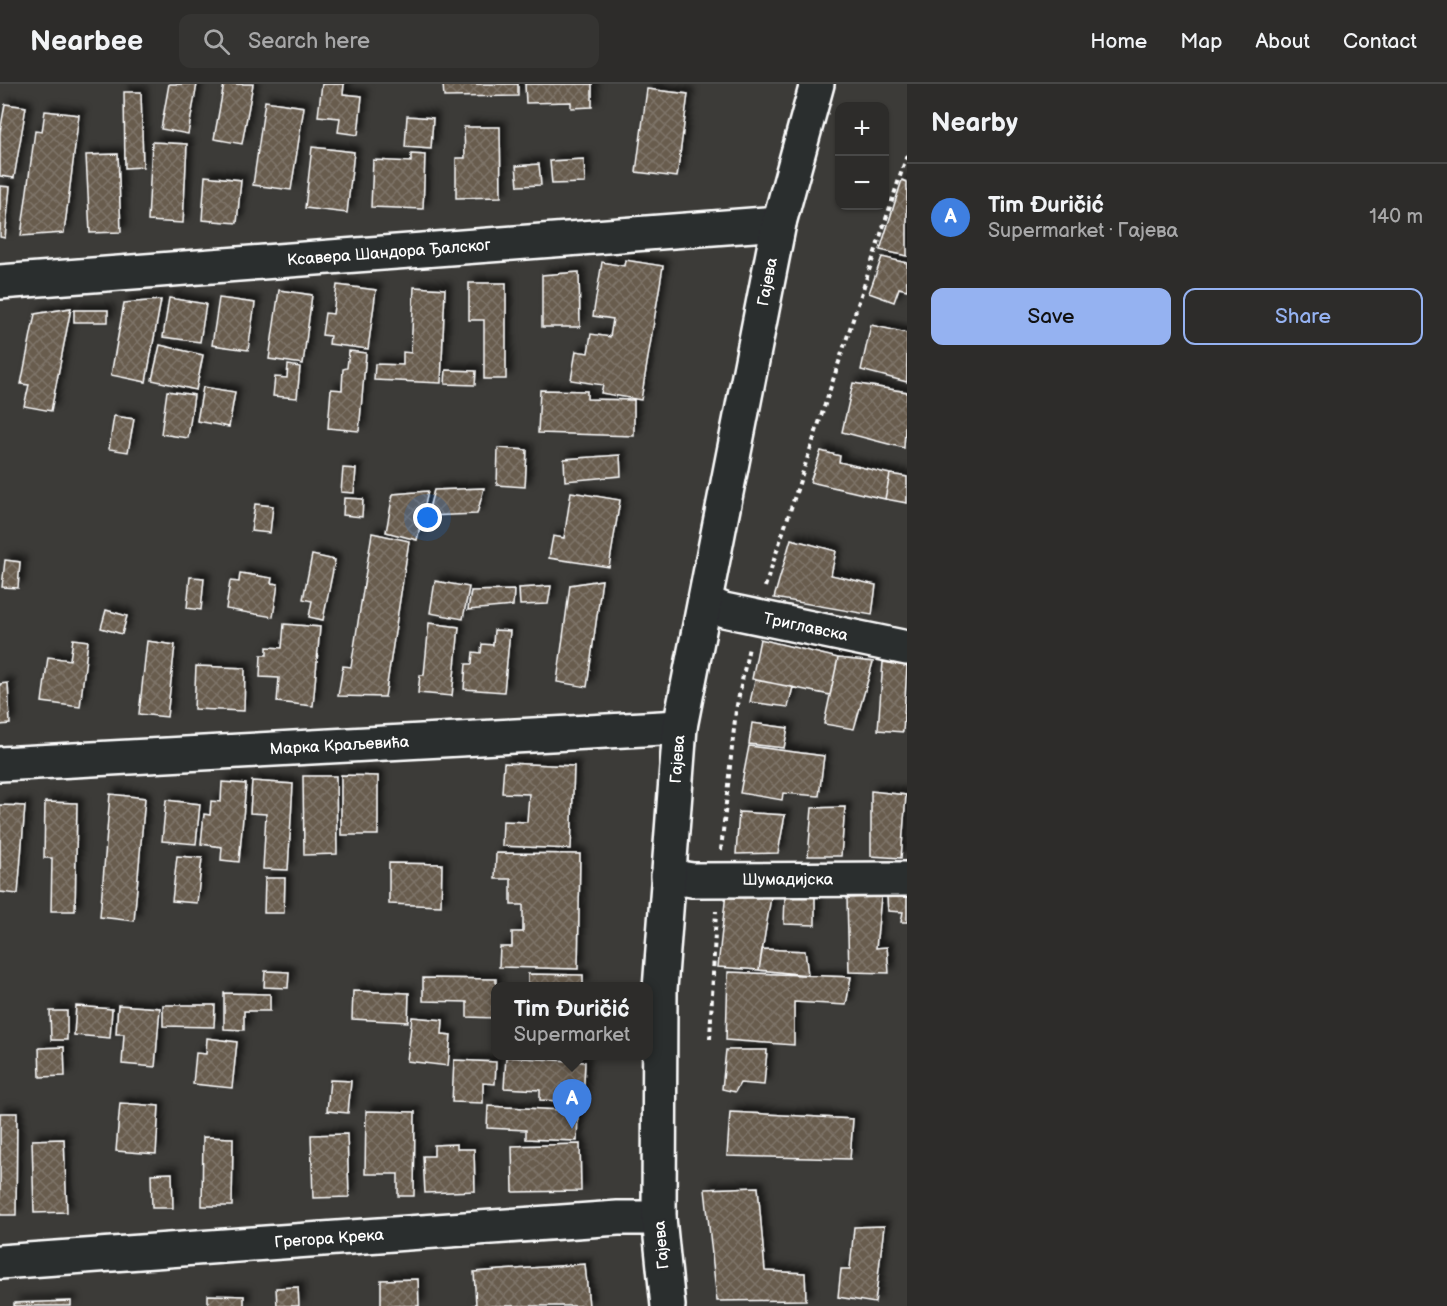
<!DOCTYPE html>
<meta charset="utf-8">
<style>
body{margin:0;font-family:"Balsamiq Sans",sans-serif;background:#353432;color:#f1f3f6}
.controls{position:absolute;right:18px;top:18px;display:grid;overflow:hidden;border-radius:12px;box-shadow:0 2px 4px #0004}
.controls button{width:54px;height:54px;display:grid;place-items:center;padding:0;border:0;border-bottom:2px solid #484847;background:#2d2c2a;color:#f1f3f6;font:30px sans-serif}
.you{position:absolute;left:428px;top:434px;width:21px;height:21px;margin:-15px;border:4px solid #fff;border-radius:50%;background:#1a73e8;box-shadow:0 0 0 9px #1a73e833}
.badge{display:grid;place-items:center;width:39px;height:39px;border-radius:50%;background:#95b2f1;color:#fff;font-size:20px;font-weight:700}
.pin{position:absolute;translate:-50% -50px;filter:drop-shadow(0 2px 3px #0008)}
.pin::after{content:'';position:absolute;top:32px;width:21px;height:18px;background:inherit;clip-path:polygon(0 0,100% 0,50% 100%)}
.popup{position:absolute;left:491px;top:898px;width:162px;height:78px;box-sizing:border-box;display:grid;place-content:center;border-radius:12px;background:#2d2c2a;filter:drop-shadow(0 2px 4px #0005);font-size:20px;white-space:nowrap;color:#a7a7a8}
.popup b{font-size:22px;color:#f1f3f6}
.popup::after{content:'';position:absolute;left:50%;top:100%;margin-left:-12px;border:12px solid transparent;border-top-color:#2d2c2a}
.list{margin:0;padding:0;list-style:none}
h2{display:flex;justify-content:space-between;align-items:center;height:78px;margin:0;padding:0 24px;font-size:26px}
h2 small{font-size:20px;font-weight:400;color:#a7a7a8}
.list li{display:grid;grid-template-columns:39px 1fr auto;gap:18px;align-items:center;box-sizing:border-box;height:108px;padding:0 24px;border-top:2px solid #484847}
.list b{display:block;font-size:22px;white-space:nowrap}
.list p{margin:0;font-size:20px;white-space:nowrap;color:#a7a7a8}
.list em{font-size:20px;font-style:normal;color:#a7a7a8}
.actions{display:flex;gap:12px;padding:18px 24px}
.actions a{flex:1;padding:14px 0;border:2px solid #95b2f1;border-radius:12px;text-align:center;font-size:21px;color:#95b2f1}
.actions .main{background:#95b2f1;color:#111}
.icon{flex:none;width:33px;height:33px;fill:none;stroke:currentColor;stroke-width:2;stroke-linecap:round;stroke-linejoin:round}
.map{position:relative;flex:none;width:907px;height:1222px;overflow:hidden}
header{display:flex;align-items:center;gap:36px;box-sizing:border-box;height:84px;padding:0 30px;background:#2d2c2a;border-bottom:2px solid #484847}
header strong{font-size:28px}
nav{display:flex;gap:33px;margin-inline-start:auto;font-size:21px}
.search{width:420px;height:54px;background:#353432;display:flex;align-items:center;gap:15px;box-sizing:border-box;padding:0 21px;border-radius:12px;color:#a7a7a8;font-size:22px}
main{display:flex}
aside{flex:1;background:#2d2c2a}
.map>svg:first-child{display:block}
.building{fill:url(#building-cross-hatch);stroke:#fff;stroke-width:1.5;filter:url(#shadow)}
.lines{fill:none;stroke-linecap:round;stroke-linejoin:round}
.street-casing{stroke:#fff;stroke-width:38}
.secondary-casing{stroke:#fff;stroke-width:38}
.path{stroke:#fff;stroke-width:4;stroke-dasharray:4.5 4.5;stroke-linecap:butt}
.street{stroke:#2a2d2e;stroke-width:33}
.secondary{stroke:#2a2d2e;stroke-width:33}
.labels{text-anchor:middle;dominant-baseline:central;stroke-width:5;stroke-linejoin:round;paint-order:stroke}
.street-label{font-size:16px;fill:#fff;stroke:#2a2d2e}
</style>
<header>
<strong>Nearbee</strong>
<div class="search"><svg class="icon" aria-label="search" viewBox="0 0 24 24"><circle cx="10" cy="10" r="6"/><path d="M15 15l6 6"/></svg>Search here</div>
<nav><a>Home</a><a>Map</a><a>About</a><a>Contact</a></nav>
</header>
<main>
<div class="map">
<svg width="907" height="1222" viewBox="0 0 907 1222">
<defs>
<pattern id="building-cross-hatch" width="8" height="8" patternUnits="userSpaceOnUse" patternTransform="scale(1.5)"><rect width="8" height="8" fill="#675b4e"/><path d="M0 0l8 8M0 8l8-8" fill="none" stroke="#7e7469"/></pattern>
<filter id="shadow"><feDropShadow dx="5.5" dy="-5.5" stdDeviation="3" flood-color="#0009"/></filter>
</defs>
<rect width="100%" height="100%" fill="#3c3b38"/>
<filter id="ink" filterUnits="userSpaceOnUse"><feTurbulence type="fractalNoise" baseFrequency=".0167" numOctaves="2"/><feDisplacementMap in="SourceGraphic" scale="12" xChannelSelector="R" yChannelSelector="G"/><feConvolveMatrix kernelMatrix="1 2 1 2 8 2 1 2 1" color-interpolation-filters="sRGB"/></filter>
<g filter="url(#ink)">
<path class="building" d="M 169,0 L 197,0 L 188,50 L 161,45 Z
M 224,0 L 253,0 L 242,60 L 214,55 Z
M 322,0 L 344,0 L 343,10 L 362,12 L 358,51 L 338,48 L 340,34 L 318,32 Z
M 443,0 L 518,0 L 518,12 L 444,13 Z
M 525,0 L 592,0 L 592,23 L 571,24 L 571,18 L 526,19 Z
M 647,5 L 688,10 L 677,93 L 636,88 Z
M 124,8 L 141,8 L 143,83 L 125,84 Z
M 265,17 L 304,23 L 291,106 L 253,101 Z
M 5,20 L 26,23 L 14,94 L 0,92 L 0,48 Z
M 45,27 L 79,31 L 64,149 L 21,152 L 35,47 L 42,48 Z
M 407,32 L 433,34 L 431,65 L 405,63 Z
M 464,43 L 500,43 L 501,113 L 456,114 L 456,74 L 465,74 Z
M 152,58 L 187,60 L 183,139 L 148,137 Z
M 312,63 L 354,68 L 347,129 L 305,124 Z
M 118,70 L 121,148 L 90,149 L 86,71 Z
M 411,70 L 425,71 L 423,125 L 371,123 L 373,76 L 411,78 Z
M 584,75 L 585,99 L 552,100 L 550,77 Z
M 539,80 L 541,101 L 518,102 L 516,82 Z
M 205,92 L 241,96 L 237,139 L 202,136 Z
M 902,96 L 907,98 L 907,172 L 880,166 Z
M 0,102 L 10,103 L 5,154 L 0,153 Z
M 882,173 L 907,179 L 907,206 L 899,204 L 894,218 L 869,209 Z
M 625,176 L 663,182 L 641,316 L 601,309 L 603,301 L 571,296 L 576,267 L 588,269 L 591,250 L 610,253 L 613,235 L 593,232 L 602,178 L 624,182 Z
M 579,188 L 580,243 L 542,243 L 542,191 Z
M 469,199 L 506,199 L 506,295 L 484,295 L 484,236 L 469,236 Z
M 337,201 L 376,206 L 368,265 L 329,260 L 330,252 L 322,251 L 325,229 L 333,230 Z
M 414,203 L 445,205 L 441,299 L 374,296 L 375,280 L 403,281 L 403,268 L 411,269 Z
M 279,206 L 312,211 L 303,280 L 269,275 Z
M 169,214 L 206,220 L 200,258 L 163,253 Z
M 219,214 L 255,219 L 248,266 L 212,261 Z
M 161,216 L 146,298 L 111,291 L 124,219 Z
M 71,224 L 51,327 L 24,322 L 29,301 L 21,300 L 35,230 Z
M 74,226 L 108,226 L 108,238 L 74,238 Z
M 871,241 L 907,249 L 907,298 L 861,286 Z
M 160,261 L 203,271 L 196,306 L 152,296 Z
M 349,267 L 366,269 L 359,347 L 328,344 L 331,305 L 342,306 L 343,285 L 347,284 Z
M 288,281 L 300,283 L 297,314 L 273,312 L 275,293 L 287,294 Z
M 446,286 L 476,287 L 475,301 L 445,300 Z
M 853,299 L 907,308 L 904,364 L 842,348 Z
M 203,303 L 235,308 L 229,343 L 197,337 Z
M 540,306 L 587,307 L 587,315 L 634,316 L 634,352 L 538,349 Z
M 167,307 L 194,311 L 188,354 L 161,350 Z
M 114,332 L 134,335 L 128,368 L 109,365 Z
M 498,364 L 527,366 L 525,403 L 497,401 Z
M 821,367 L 840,372 L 839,378 L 890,390 L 885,415 L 810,398 Z
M 620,371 L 621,392 L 565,397 L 564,375 Z
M 343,384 L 356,385 L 354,409 L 341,408 Z
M 890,390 L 907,393 L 907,419 L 885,415 Z
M 484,404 L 477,430 L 427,432 L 434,406 Z
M 428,407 L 417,456 L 386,448 L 393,410 Z
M 571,408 L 620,416 L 609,483 L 549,474 L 553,452 L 564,454 Z
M 344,414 L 363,415 L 362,433 L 343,431 Z
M 255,420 L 273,422 L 270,449 L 251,447 Z
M 372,449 L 409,457 L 385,613 L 338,612 L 343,582 L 351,583 Z
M 791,455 L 836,467 L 831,491 L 876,501 L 872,531 L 774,514 Z
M 312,471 L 335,476 L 323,536 L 309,533 L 312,517 L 303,515 Z
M 5,476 L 20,478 L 18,504 L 2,503 Z
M 240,489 L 272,494 L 271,499 L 278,500 L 273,533 L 226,525 L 230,497 L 239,498 Z
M 190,493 L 204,494 L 201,526 L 187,524 Z
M 602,496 L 587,603 L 557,598 L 570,501 Z
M 435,497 L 469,503 L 463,535 L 430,529 Z
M 551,502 L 548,520 L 520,521 L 519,504 Z
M 514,506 L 513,522 L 468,526 L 471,507 Z
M 106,526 L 127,532 L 122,550 L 101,544 Z
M 429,539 L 459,543 L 452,612 L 418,609 L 420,591 L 424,591 Z
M 284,540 L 320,543 L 313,622 L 277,618 L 279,594 L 260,593 L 261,571 L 267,571 L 267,563 L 282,564 Z
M 494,546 L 510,547 L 504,608 L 464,605 L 466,580 L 472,580 L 473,568 L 481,569 L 482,560 L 493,561 Z
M 73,555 L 88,557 L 80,623 L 42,618 L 48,573 L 70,576 Z
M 760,555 L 838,574 L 830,611 L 752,595 Z
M 147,557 L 175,561 L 167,633 L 139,630 Z
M 838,574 L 873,578 L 854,645 L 824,640 Z
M 883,578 L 907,582 L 903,648 L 878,646 Z
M 196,582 L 245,584 L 244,627 L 194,625 Z
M 755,596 L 793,603 L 788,623 L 750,618 Z
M 8,599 L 10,640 L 0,641 L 0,600 Z
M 752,639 L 788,644 L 784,664 L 749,660 Z
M 749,662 L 824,672 L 819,712 L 783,709 L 782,716 L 740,709 Z
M 504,679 L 574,682 L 571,765 L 502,762 L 503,737 L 527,738 L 529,710 L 502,709 Z
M 341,691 L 378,692 L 378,751 L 341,751 Z
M 303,692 L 336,692 L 337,770 L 304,771 Z
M 252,697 L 293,700 L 288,786 L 263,785 L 266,730 L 250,729 Z
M 222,698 L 246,700 L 239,778 L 221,776 L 222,763 L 201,760 L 204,730 L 210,731 L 211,717 L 221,718 Z
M 871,707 L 906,711 L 901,774 L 871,772 Z
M 110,710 L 145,714 L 134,837 L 100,833 Z
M 166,716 L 200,720 L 196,760 L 162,757 Z
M 45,718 L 77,719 L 75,827 L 51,827 L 52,774 L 44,774 Z
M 0,721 L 25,722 L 18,810 L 0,808 Z
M 845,723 L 841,772 L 808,772 L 812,724 Z
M 739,728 L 785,731 L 778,769 L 736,770 Z
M 496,769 L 580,770 L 578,885 L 499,883 L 500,863 L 512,863 L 512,848 L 523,848 L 523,821 L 511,821 L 511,795 L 495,795 Z
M 177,772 L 202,774 L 197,819 L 172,817 Z
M 389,779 L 442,780 L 441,822 L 389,820 Z
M 265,794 L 285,794 L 284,829 L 264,829 Z
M 726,809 L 771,813 L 759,886 L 718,883 Z
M 785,812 L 815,813 L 815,841 L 784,840 Z
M 881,813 L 876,864 L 887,863 L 889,889 L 849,888 L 847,814 Z
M 887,813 L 907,813 L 907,838 L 901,838 L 903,828 L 888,827 Z
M 762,865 L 805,867 L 808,891 L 759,886 Z
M 265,887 L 289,888 L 288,904 L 264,903 Z
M 728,888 L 851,893 L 846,921 L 794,918 L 794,961 L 726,956 Z
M 528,890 L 583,891 L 583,902 L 528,902 Z
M 423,894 L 496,895 L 495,934 L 467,933 L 467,918 L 423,917 Z
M 353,907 L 409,909 L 408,938 L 352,935 Z
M 224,909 L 270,910 L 270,927 L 244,927 L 244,946 L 224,945 Z
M 118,921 L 160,924 L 155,983 L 122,980 L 124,950 L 116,950 Z
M 163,921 L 215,921 L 214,943 L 163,942 Z
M 76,922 L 112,925 L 110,954 L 74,951 Z
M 50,927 L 67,927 L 67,956 L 51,956 Z
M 412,933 L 443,936 L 442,950 L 451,951 L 448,982 L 407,977 Z
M 207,954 L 237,958 L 232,1004 L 193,1000 L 196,969 L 206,970 Z
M 64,963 L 65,992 L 40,993 L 39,964 Z
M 726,966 L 767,966 L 764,1001 L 740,999 L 735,1008 L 722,1005 Z
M 506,973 L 585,978 L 583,1018 L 540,1016 L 540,1006 L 504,1004 Z
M 454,976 L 496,978 L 495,1000 L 483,999 L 483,1019 L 452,1018 Z
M 330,996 L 351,997 L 348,1029 L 327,1027 Z
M 120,1019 L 159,1022 L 156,1070 L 116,1067 Z
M 488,1022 L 578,1027 L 577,1057 L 526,1055 L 526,1046 L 487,1044 Z
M 366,1027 L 415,1028 L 414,1112 L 398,1112 L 398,1090 L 365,1090 Z
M 730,1028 L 853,1035 L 850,1075 L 727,1072 Z
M 0,1029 L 17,1029 L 16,1131 L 0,1131 Z
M 347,1050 L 349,1113 L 313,1114 L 311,1051 Z
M 203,1053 L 233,1054 L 232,1122 L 202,1122 Z
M 64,1055 L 67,1128 L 34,1129 L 32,1056 Z
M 457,1060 L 457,1065 L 474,1065 L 475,1107 L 425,1109 L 423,1072 L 434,1072 L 434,1061 Z
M 580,1060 L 581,1107 L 513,1108 L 512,1062 Z
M 172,1089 L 173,1124 L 152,1124 L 151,1090 Z
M 758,1103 L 765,1187 L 805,1189 L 806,1216 L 717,1217 L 705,1105 Z
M 884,1142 L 875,1219 L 838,1213 L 841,1185 L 850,1185 L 854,1143 Z
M 585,1180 L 589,1222 L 469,1222 L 476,1221 L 474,1188 Z
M 418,1195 L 419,1222 L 381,1222 L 381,1196 Z
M 298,1203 L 299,1222 L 277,1222 L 276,1204 Z
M 208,1211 L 244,1212 L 244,1222 L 208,1222 Z
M 71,1217 L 71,1222 L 14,1222 L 14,1219 Z"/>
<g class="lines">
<g class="street-casing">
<g id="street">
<path id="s1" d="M 0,198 L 779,139"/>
<path id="s2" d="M 705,518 L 724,526 L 907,564"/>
<path id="s3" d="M 0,680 L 680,643"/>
<path id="s4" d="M 668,792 L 692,796 L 907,795"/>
<path id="s5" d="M 0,1178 L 618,1134 L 659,1134"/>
</g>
</g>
<g class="secondary-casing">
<g id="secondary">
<path id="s6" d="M 668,1222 L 659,1134 L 660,905 L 680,643 L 779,139 L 817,0"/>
</g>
</g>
<path class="path" d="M 765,503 L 907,71
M 721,766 L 736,626 L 749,563
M 710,955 L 716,827"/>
<use href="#street" class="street"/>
<use href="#secondary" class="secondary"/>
</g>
</g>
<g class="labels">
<g class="street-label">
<text stroke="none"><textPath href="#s1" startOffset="390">Ксавера Шандора Ђалског</textPath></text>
<text stroke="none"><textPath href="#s6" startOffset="1034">Гајева</textPath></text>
<text stroke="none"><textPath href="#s2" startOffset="104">Триглавска</textPath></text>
<text stroke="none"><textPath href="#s3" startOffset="340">Марка Краљевића</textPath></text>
<text stroke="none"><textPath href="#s6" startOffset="548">Гајева</textPath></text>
<text stroke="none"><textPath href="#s4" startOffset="120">Шумадијска</textPath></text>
<text stroke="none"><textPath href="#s5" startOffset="330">Грегора Крека</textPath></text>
<text transform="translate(662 1161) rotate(-95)">Гајева</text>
</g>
</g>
</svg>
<div class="controls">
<button>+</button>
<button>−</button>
</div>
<div class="you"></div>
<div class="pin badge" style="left:572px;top:1045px;background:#3f7fe0">A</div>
<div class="popup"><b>Tim Đuričić</b>Supermarket</div>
</div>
<aside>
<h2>Nearby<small></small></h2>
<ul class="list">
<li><span class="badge" style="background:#3f7fe0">A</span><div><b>Tim Đuričić</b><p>Supermarket · Гајева</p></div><em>140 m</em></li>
</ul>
<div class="actions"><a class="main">Save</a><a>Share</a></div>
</aside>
</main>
